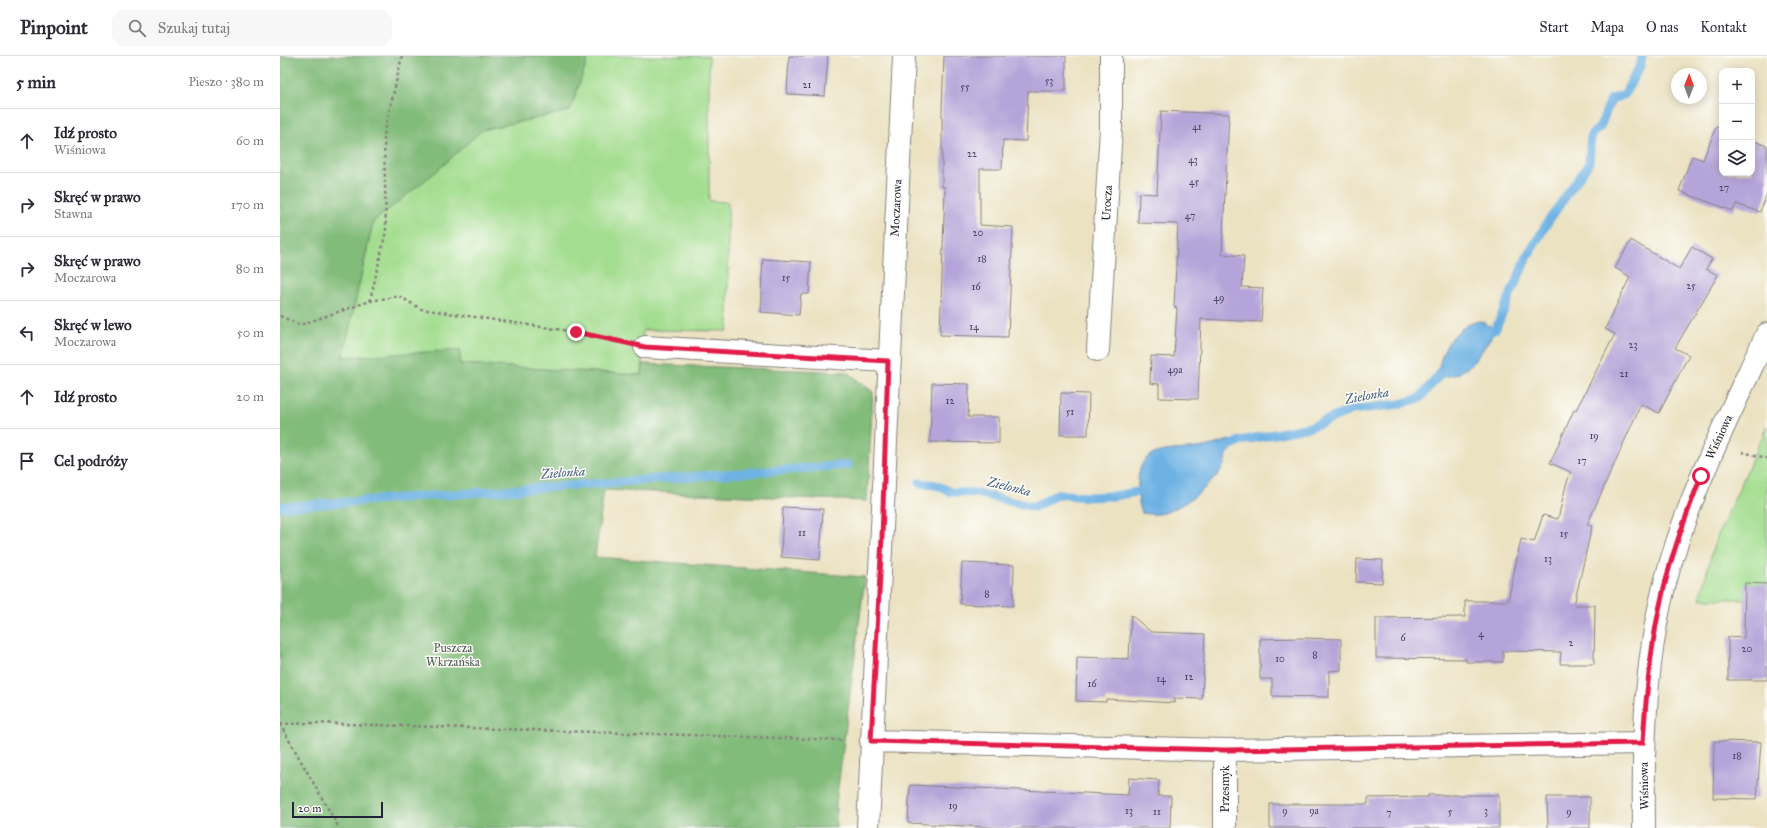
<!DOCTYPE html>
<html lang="pl">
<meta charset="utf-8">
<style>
body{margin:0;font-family:"IM FELL Great Primer",serif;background:#f7f7f7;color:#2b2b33}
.controls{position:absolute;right:12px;top:12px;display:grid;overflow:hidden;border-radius:8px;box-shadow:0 2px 10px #0003}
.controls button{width:36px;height:36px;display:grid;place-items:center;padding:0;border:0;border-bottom:1px solid #e1e1e2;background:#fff;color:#2b2b33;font:20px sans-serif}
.compass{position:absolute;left:1391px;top:12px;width:36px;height:36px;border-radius:50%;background:#fff;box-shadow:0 2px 10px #0003;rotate:1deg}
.scale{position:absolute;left:12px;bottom:10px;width:91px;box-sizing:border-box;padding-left:4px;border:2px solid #22223b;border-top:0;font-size:11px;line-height:14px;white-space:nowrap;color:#22223b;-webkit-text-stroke:3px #fdfcf7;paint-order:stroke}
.stop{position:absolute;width:12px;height:12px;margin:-9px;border:3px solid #e11d48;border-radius:50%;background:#fff}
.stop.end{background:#e11d48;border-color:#fff;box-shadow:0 1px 4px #0008}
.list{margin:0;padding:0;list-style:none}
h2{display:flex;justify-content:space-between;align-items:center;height:52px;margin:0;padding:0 16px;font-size:17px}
h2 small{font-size:13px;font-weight:400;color:#7c7c81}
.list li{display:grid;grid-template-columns:26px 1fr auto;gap:12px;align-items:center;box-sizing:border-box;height:64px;padding:0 16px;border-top:1px solid #e1e1e2}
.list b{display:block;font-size:15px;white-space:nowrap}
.list p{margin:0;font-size:13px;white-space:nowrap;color:#7c7c81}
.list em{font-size:13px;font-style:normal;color:#7c7c81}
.icon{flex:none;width:22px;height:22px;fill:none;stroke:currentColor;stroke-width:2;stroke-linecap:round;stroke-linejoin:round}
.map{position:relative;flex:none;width:1487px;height:772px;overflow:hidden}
header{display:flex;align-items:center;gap:24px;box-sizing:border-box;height:56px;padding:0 20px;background:#fff;border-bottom:1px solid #e1e1e2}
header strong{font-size:19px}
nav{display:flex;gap:22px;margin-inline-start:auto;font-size:14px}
.search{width:280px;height:36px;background:#f7f7f7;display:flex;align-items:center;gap:10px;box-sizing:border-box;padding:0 14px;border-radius:12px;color:#7c7c81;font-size:15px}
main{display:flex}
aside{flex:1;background:#fff}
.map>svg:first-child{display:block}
.green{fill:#a3dd8f;stroke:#628065}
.forest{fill:#82bc7a;stroke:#526f5a}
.water{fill:#6eb2e4;stroke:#486a90}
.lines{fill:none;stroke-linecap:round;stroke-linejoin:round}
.stream{stroke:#6eb2e4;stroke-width:9}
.building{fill:#b5a4d9}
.minor-casing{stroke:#86827e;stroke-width:24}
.path{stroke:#86827e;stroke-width:2.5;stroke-dasharray:3 3;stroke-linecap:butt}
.minor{stroke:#fff;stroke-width:22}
.route{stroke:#e11d48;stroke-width:5}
.labels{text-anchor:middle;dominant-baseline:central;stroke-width:3;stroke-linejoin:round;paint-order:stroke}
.number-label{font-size:10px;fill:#474262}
.street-label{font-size:12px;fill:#22223b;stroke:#fdfcf7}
.park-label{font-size:12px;fill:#495a54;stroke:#fdfcf7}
.water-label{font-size:13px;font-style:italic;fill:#405c7f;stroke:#fdfcf7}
</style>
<header>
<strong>Pinpoint</strong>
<div class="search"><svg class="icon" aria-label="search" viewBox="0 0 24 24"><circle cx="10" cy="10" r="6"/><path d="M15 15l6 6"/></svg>Szukaj tutaj</div>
<nav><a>Start</a><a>Mapa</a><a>O nas</a><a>Kontakt</a></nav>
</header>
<main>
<aside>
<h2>5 min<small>Pieszo · 380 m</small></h2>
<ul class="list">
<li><svg class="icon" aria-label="ahead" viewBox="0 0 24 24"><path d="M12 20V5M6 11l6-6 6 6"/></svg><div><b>Idź prosto</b><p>Wiśniowa</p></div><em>60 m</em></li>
<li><svg class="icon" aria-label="right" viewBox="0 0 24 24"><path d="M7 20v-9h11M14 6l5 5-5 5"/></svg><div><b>Skręć w prawo</b><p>Stawna</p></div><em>170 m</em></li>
<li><svg class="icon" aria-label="right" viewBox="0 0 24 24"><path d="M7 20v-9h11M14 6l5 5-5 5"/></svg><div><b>Skręć w prawo</b><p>Moczarowa</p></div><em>80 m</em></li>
<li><svg class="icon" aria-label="left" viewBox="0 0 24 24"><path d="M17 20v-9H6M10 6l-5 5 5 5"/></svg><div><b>Skręć w lewo</b><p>Moczarowa</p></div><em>50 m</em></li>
<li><svg class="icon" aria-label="ahead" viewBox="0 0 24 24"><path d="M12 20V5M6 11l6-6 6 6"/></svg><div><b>Idź prosto</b></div><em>20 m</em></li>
<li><svg class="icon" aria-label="arrive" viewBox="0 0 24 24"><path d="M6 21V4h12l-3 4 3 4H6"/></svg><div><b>Cel podróży</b></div></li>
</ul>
</aside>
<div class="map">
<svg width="1487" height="772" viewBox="0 0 1487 772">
<rect width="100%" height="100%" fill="#fdfcf7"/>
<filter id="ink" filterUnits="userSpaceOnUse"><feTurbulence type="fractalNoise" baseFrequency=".025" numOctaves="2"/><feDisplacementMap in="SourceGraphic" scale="8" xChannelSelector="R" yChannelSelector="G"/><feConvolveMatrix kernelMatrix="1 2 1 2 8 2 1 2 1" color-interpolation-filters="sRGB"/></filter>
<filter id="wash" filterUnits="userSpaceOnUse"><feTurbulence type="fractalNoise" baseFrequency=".012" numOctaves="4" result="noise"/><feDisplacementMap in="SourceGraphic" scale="16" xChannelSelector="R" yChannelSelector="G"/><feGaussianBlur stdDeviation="0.9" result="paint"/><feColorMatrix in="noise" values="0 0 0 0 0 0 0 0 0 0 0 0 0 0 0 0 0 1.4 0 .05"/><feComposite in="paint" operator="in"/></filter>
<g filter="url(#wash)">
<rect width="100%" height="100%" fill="#ebe2c2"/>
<path class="green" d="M 131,0 L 429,0 L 429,145 L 448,146 L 448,275 L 363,274 L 362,319 L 180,308 L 35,422 Z
M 1487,370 L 1487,543 L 1420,543 L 1434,488 Z"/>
<path class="forest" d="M 0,0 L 309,0 L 290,55 L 202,74 L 158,114 L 93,166 L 63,301 L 180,294 L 180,308 L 362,319 L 363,308 L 567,316 L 593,336 L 587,445 L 324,434 L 315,501 L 585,521 L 556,747 L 556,772 L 0,772 Z"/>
<path class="water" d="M 1200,265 L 1217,273 C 1205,288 1198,306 1181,316 C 1172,322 1163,318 1155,325 L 1151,322 C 1160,315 1159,307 1163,297 C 1169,282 1184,267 1200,265 Z
M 950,384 L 955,391 C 941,402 949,402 941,414 C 931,430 903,451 884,457 C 877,459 869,458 862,457 C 858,448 858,438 858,427 C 858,389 889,396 917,392 C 928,391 939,387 950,384 Z"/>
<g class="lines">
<path class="stream" d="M 1207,278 L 1216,272 L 1246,203 L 1267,167 L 1309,107 L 1311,79 L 1320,71 L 1331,43 L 1344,39 L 1361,8 L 1362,0
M 943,393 L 960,385 L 1030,371 L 1072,354 L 1120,348 L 1140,342 L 1162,316
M 639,427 L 656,429 L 671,436 L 696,437 L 754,451 L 778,438 L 805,441 L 833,440 L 858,436 L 869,431
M 0,451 L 568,409"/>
</g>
<g id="blocks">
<path class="building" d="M 509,0 L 548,0 L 545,40 L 507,38 Z
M 664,0 L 786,0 L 786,35 L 748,35 L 746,85 L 723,84 L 722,113 L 700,113 L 700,169 L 733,171 L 728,281 L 660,279 L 665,131 L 662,131 L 662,54 Z
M 881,55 L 949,58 L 942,198 L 964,200 L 962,231 L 983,232 L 981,266 L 921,263 L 918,343 L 879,342 L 879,328 L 870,327 L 871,300 L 894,301 L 897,252 L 894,251 L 898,168 L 858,167 L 859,137 L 877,138 Z
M 1436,71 L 1442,73 L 1442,117 L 1472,117 L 1472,84 L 1487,90 L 1487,137 L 1480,156 L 1456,148 L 1453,155 L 1399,135 L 1412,100 L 1423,104 Z
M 1351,184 L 1399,213 L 1412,191 L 1432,203 L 1426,213 L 1438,219 L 1395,292 L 1409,299 L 1379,357 L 1361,348 L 1307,469 L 1312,470 L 1294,549 L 1315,549 L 1314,608 L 1280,608 L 1281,596 L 1223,595 L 1223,606 L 1186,606 L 1186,603 L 1096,602 L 1096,562 L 1185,561 L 1185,545 L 1228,545 L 1241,483 L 1254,486 L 1263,459 L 1278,463 L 1286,429 L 1291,416 L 1270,407 L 1294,354 L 1296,354 L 1335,278 L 1325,273 L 1350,221 L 1335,212 Z
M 483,203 L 531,206 L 529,238 L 521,238 L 519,259 L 480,256 Z
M 652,327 L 689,328 L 688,361 L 719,361 L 719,387 L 650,386 Z
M 781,337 L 809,338 L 808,379 L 780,379 Z
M 503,451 L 543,453 L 540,504 L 501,501 Z
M 1077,503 L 1103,504 L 1102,527 L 1076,526 Z
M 682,507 L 734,509 L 733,550 L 680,548 Z
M 1465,527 L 1487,528 L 1487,624 L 1448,624 L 1448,581 L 1464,582 Z
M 851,559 L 871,576 L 925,578 L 922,643 L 895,642 L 895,647 L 826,643 L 826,646 L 796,645 L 797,601 L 849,603 Z
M 1020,582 L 1061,583 L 1061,614 L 1049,615 L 1049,641 L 992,640 L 992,623 L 980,623 L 980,583 Z
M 1434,685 L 1481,686 L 1477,743 L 1433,742 Z
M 849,722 L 879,724 L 878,740 L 891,740 L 890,772 L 727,772 L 628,767 L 630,729 L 848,739 Z
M 1148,739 L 1219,739 L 1219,772 L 990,772 L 990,748 L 1088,748 L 1088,742 L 1148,741 Z
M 1267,741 L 1310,741 L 1310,772 L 1268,772 Z"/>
</g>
</g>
<g filter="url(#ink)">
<use href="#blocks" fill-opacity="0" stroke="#86827e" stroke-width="1"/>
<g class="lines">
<g class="minor-casing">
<path id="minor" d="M 365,291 L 608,305
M 818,294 L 831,72 L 831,0
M 591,685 L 945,694 L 1363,687
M 945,694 L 945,772
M 588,772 L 624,0
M 1364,772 C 1363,692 1364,613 1383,535 C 1405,445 1448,362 1487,278"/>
</g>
<path class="path" d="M 90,245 L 119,240 L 141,253 L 296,276 L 338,285
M 0,260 L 20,269 L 90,245 L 106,175 L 104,79 L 122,0
M 1462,396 L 1487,402
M 0,668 L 33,667 L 564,684
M 0,668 L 59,772"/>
<use href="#minor" class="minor"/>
</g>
</g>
<g class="lines" filter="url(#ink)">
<path class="route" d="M 296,276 L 365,291 L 608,305 L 602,482 L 591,685 L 945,694 L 1363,687 C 1366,636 1371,585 1383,536 C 1392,496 1407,458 1421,420"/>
</g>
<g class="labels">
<g class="number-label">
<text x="769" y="25">53</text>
<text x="527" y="29">21</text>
<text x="685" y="31">55</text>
<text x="917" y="71">41</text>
<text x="692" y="98">22</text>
<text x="913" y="104">43</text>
<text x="914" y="126">45</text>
<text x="1444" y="132">27</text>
<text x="910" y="160">47</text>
<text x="698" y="177">20</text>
<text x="702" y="203">18</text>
<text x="506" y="222">15</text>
<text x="1411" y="230">25</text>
<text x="696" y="231">16</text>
<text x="939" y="242">49</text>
<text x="694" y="271">14</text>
<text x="1353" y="289">23</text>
<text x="895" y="314">49a</text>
<text x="1344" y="318">21</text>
<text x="670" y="345">12</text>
<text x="790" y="356">51</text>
<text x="1314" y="380">19</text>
<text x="1302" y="405">17</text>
<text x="522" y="477">11</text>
<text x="1284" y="478">15</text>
<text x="1268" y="503">13</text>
<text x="707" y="538">8</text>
<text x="1201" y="578">4</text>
<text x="1123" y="582">6</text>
<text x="1291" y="587">2</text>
<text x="1467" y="593">20</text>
<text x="1035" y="599">8</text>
<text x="1000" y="603">10</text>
<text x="909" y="621">12</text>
<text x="881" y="623">14</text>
<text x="812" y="628">16</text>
<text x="1457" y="700">18</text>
<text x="673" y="750">19</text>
<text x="849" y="755">13</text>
<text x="1005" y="755">9</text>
<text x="1034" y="755">9a</text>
<text x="1206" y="755">3</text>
<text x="877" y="756">11</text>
<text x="1170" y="756">5</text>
<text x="1289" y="756">9</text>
<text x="1109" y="757">7</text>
</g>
<g class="street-label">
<text transform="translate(827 147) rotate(-87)">Urocza</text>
<text transform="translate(616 152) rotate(-87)">Moczarowa</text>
<text transform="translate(1439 381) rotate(-65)">Wiśniowa</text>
<text transform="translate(1364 730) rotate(-91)">Wiśniowa</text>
<text transform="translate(945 733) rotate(-90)">Przesmyk</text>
</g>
<g class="park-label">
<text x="173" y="592">Puszcza<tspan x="173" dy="14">Wkrzańska</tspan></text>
</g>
<g class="water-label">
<text transform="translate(1087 340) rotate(-10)">Zielonka</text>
<text transform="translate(283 417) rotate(-4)">Zielonka</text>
<text transform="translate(729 431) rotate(14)">Zielonka</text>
</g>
</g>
</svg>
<div class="controls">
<button>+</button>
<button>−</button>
<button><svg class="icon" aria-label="layers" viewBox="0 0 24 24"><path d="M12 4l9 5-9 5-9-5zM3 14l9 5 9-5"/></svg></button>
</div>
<svg class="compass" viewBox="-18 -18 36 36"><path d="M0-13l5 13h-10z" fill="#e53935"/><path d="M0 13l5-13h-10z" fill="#7c7c81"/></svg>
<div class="scale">20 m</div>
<div class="stop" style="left:1421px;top:420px"></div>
<div class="stop end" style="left:296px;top:276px"></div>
</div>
</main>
